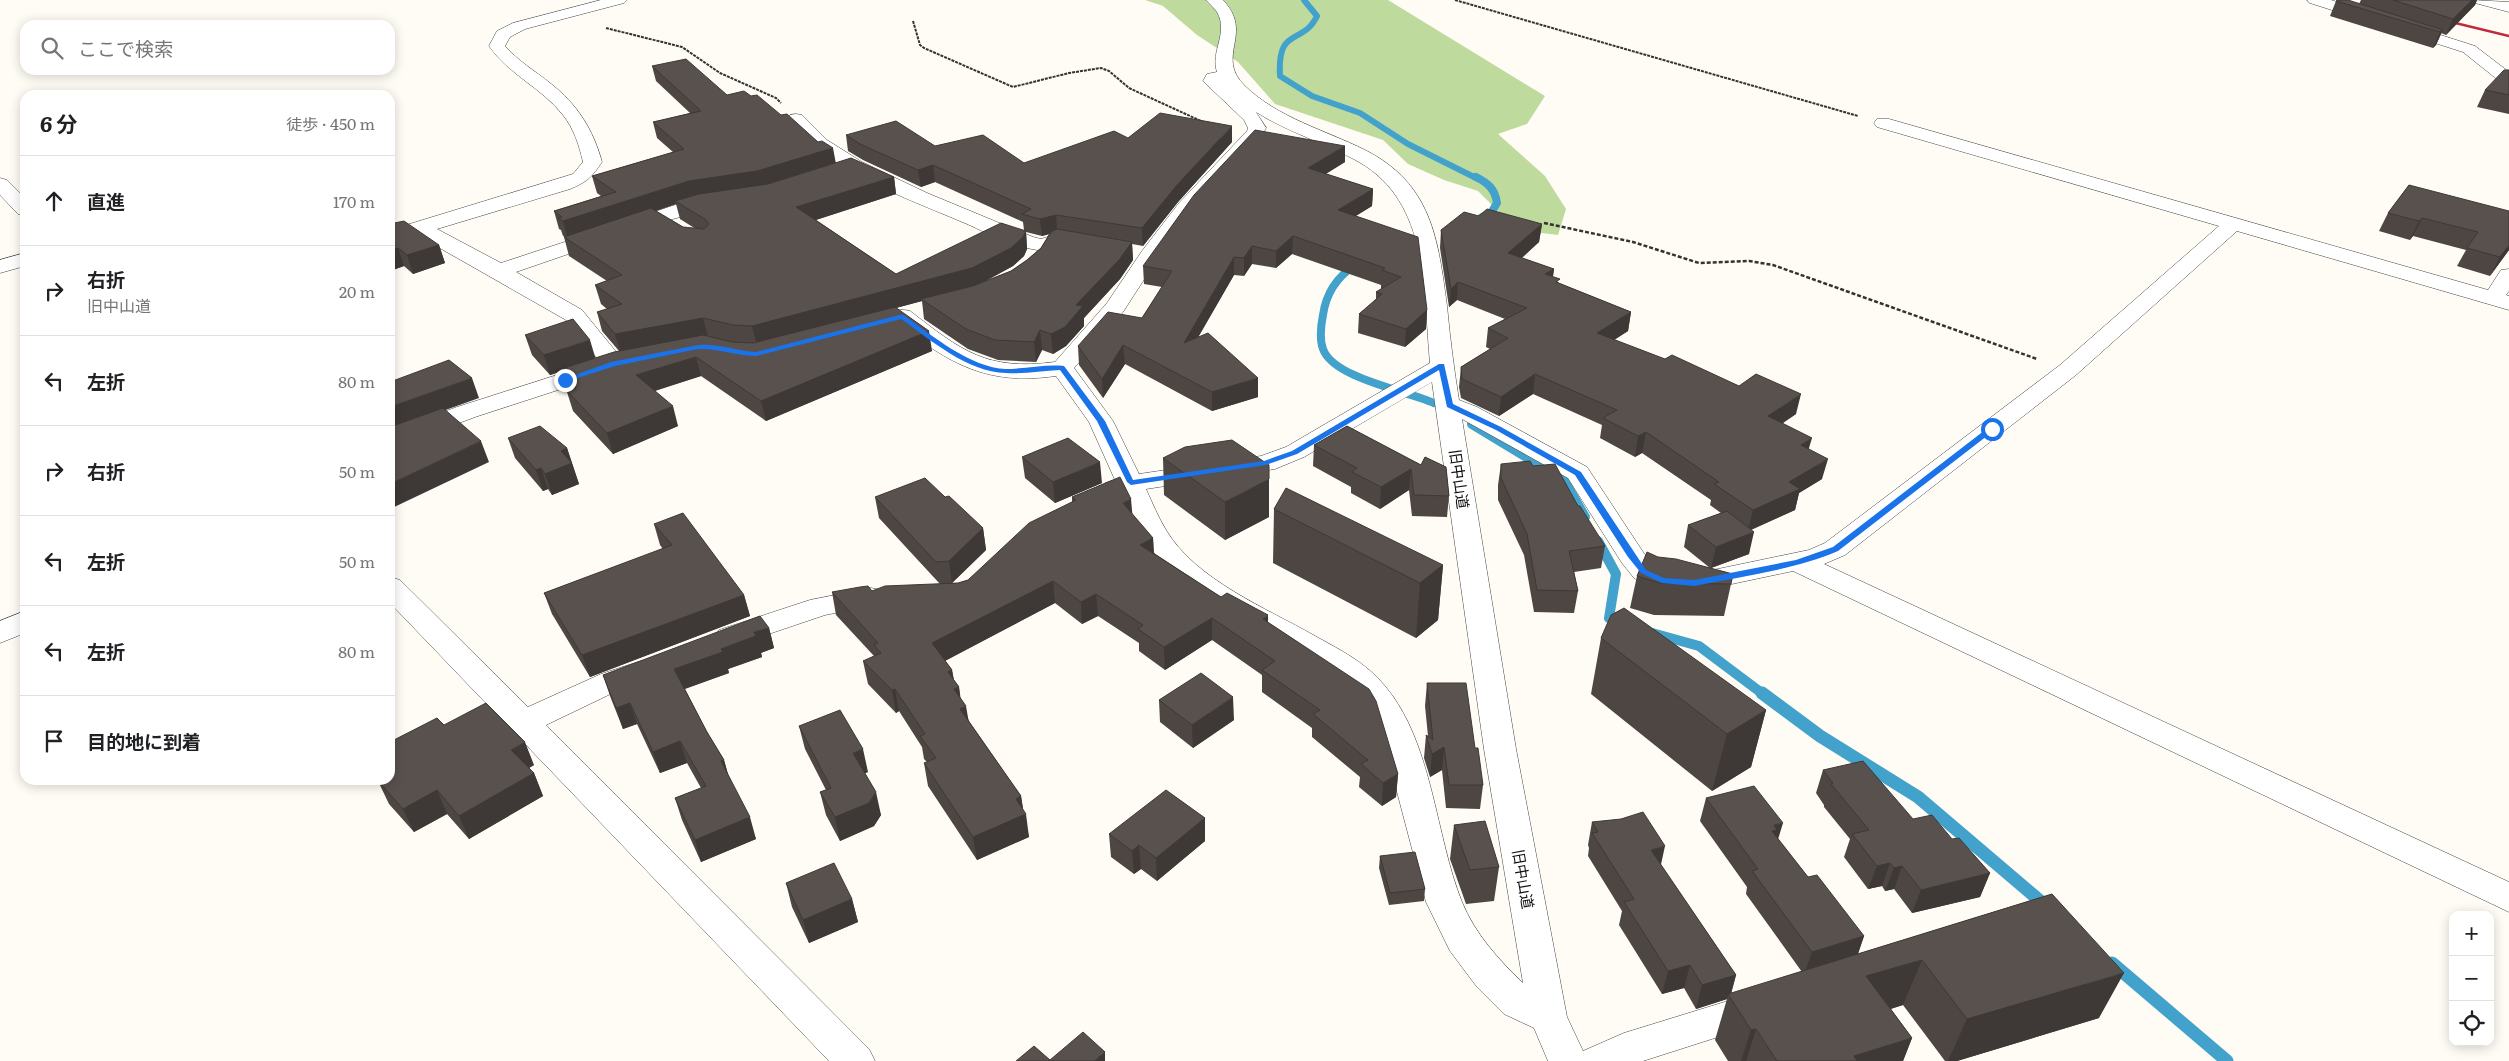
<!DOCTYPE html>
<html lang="ja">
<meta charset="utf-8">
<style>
body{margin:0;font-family:Literata,"Noto Sans JP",serif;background:#f2f2f2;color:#202124}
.controls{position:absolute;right:15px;bottom:15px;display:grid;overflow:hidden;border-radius:10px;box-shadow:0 2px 12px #0003}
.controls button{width:45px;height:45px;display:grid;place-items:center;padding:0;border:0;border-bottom:1px solid #e0e0e0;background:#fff;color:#202124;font:25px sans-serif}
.stop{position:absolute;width:15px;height:15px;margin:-11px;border:4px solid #1a73e8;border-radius:50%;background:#fff}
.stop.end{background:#1a73e8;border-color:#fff;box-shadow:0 1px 5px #0008}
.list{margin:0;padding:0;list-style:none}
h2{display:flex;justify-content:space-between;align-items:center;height:65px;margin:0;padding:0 20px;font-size:21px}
h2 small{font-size:16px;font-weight:400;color:#757577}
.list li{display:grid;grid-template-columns:32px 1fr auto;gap:15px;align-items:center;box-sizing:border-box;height:90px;padding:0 20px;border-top:1px solid #e0e0e0}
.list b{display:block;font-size:19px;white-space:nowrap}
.list p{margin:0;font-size:16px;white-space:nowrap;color:#757577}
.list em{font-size:16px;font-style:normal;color:#757577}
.icon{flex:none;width:28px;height:28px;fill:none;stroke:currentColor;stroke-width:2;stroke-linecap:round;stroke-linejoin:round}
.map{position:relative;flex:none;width:2509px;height:1061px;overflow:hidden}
.search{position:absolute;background:#fff;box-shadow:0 2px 12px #0003;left:20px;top:20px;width:375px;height:55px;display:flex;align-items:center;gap:12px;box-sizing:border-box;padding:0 18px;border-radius:15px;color:#757577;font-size:19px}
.panel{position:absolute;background:#fff;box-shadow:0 2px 12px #0003;left:20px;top:90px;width:375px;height:695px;border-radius:15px}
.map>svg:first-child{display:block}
.forest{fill:#bfda9d}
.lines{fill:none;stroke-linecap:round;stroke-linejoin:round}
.stream-far3{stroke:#42a2cb;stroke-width:6}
.stream-far2{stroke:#42a2cb;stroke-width:8}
.stream-far1{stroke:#42a2cb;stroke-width:10}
.stream{stroke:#42a2cb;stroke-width:13}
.street-casing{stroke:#444;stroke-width:1}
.path-far1{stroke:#333;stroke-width:2;stroke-dasharray:3 1;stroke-linecap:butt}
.path{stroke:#333;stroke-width:2.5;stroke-dasharray:4 2;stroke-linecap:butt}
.street{fill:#fff;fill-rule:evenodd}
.rail{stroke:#c02a3f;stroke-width:2.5}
.wall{fill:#4d4642;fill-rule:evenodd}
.shaded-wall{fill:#3e3936}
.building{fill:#59514d;stroke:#3e3936}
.route{fill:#1a73e8}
.labels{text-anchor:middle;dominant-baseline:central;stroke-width:5;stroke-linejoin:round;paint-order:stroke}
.street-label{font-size:15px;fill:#111;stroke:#fff}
</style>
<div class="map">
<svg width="2509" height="1061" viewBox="0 0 2509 1061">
<rect width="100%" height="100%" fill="#fffcf5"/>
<path class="forest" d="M 1145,0 L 1388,0 L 1545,96 L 1527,124 L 1498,134 L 1545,176 L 1566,209 L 1558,235 L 1517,230 L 1478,191 L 1444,180 L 1408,164 L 1383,140 L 1275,104 L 1238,62 L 1197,35 L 1163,6 Z"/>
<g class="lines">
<path class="stream-far3" d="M 1304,0 L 1317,16 C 1303,46 1277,25 1280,76 L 1312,96 L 1360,113 L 1408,144 L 1478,179"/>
<path class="stream-far2" d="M 1476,177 C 1488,183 1495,189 1497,203 L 1491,213 L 1482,217
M 1355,265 C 1337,277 1326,293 1323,315 C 1321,325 1319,338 1323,349 C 1333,378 1407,391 1434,403"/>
<path class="stream-far1" d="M 1472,424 L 1563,479 L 1585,517
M 1598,541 L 1616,574 L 1609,618 L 1622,622
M 1652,633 L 1699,646 L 1763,694"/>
<path class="stream" d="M 1762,693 L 1820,736 L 1918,797 L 2046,906
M 2112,963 L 2227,1061"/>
<g class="street-casing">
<path id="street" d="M 601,0 L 627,0 L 624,3 L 525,29 L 510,37 L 505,46 C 518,61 535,71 550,83 C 577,104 593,129 602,162 C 592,177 587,182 570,189 L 437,229 L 501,263 L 595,232 L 602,230 L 609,232 L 612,236 L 609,240 L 516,272 L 582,310 L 626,364 L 622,369 L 614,371 L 608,369 L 604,375 L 475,417 L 390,449 L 390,432 L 457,407 L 588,365 L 602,364 L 566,320 L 417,235 L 390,243 L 390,230 L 573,174 L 583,162 C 579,145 574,129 563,115 C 542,88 508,74 489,46 L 497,31 L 513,23 Z
M 1206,0 L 1223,0 C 1255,34 1214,56 1245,86 C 1278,118 1325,130 1365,150 C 1432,184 1438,239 1447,306 C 1450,338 1454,369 1459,400 L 1477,407 L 1587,467 L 1643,552 L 1654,566 L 1667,572 L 1694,574 L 1809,550 L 1825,543 L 2060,365 L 2219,226 L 1877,127 L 1874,123 L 1877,119 L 1889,119 L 2488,290 L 2501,270 L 2509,269 L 2509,291 L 2506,295 L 2509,296 L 2509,310 L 2237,231 L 2076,375 L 1845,555 L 1824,564 L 2509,882 L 2509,912 L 1793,571 L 1694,592 L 1652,587 L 1634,578 L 1622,563 L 1568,478 L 1462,419 L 1516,749 L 1567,1017 L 1583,1051 L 1624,1033 L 1757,992 L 1771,996 L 1776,1008 L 1771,1020 L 1643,1061 L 1548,1061 L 1534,1028 L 1504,1014 L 1477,987 L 1450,951 L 1426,902 L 1391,769 L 1376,723 L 1364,702 L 1341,677 L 1189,588 L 1163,564 L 1143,538 L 1122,495 L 1114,497 L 1105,495 L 1101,489 L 1105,483 L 1115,480 L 1089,422 L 1056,376 C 987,386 950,364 897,323 L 891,322 L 888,317 C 893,309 901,309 910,311 C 962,351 986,371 1055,362 L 1107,303 L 1142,251 L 1179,203 L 1247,131 L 1248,128 L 1244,120 L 1203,81 L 1207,74 L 1217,72 C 1210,51 1229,33 1217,12 C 1214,8 1210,4 1206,0 ZM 1256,112 C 1289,133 1326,143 1359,162 C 1430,203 1423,291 1430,363 L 1286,447 L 1261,456 L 1139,474 L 1113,421 L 1074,368 L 1123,312 L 1158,258 L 1193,211 L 1261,137 L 1266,128 ZM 1432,382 L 1484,749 L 1523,983 C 1499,960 1475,934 1462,902 C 1435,835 1433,743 1385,686 C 1365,662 1342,651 1315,636 C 1266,608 1196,580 1166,530 C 1158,517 1152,502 1146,489 L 1275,469 L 1304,457 Z
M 2307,0 L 2331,0 L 2475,46 L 2509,72 L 2509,85 L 2503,84 L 2463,52 L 2310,3 Z
M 2472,0 L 2509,2 L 2509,12 L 2475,3 Z
M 796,114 L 802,115 L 827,140 L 862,162 L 927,193 L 1033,237 L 1041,239 L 1057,234 L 1085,239 L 1088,243 L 1085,247 L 1078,249 L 1058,246 L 1042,251 L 1027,248 C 1004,243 982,230 960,221 C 906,198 821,168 787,119 L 790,115 Z
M 0,178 L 7,180 L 25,198 L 25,216 L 18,214 L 0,195 Z
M 714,196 L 721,198 L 724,202 L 721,206 L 658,223 L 651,221 L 648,217 L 651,213 L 681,203 Z
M 25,253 L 25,266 L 0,273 L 0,260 Z
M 390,577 L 400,580 L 528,707 L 601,674 L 641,661 L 652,664 L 656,671 L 652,678 L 623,688 L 546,725 L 869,1049 L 875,1061 L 829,1061 L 390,603 Z
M 871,588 L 881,590 L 886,597 L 881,604 L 825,615 L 730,647 L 719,644 L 715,637 L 719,630 L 810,600 Z
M 25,611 L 25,633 L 0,643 L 0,621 Z"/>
</g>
<path class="path-far1" d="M 1455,0 L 1858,116
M 913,21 L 920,45 L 924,48 L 1013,87 L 1069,73 L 1101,68 L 1109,71 L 1129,88 L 1203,122
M 606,28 L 682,47 L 720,73 L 776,98 L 781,103"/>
<path class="path" d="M 1544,223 L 1633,242 L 1699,263 L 1749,261 L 1773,265 L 2037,359"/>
<use href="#street" class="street"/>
<path class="rail" d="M 2443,20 L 2509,36"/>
</g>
<path class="wall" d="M 2361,0 L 2477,0 L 2475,5 L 2446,35 L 2441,33 L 2436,45 L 2433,48 L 2330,16 L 2336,1 L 2359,4 Z
M 652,66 L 727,95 L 835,163 L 894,177 L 896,194 L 816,220 L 896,274 L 1024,230 L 1023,222 L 935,182 L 921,187 L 863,160 L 848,151 L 846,135 L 935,146 L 1024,163 L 1128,138 L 1232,142 L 1178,202 L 1143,246 L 1132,244 L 1133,260 L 1120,279 L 1084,318 L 1084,326 L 1066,346 L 1053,354 L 1042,350 L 1036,362 L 998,360 L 968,349 L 924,319 L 922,301 L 896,308 L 932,351 L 766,421 L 701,376 L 655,391 L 678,426 L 613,454 L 573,411 L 567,392 L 565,390 L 559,372 L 550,375 L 532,355 L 525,335 L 595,358 L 619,351 L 602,331 L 597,312 L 607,309 L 601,304 L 595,285 L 607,281 L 569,256 L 564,237 L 565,237 L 563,236 L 561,230 L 559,229 L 554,211 L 601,196 L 597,193 L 592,176 L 673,152 L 657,138 L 653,122 L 690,113 L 656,81 ZM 676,204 L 680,219 L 696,229 L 683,227 L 656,211 ZM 1026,232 L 1042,236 L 1049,234 L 1041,248 L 1027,260 L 1011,271 L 984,282 L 1013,266 L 1024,256 L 1027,249 Z
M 2509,70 L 2509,114 L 2477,107 L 2485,90 Z
M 1345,146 L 1345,162 L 1326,174 L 1373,189 L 1372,206 L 1356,216 L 1427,310 L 1426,329 L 1405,347 L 1358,333 L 1359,314 L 1376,300 L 1376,292 L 1382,288 L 1381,288 L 1381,285 L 1292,254 L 1276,268 L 1252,264 L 1244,276 L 1234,275 L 1198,337 L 1258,397 L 1212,411 L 1125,364 L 1103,398 L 1079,365 L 1078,346 L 1142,318 L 1162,287 L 1144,284 L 1143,266 Z
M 2409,185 L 2509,250 L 2490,276 L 2457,266 L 2466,250 L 2413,236 L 2410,240 L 2379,231 L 2388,213 Z
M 1479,216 L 1542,224 L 1539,242 L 1522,258 L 1554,269 L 1553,277 L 1559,283 L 1631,312 L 1628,331 L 1614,340 L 1796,414 L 1782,423 L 1809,449 L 1822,479 L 1799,493 L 1795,510 L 1751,530 L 1749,554 L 1711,568 L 1731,584 L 1724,616 L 1654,615 L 1630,608 L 1637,576 L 1658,557 L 1710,568 L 1684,547 L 1688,525 L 1721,513 L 1710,505 L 1711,500 L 1642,453 L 1635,457 L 1600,438 L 1602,425 L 1533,394 L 1499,416 L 1461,398 L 1459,387 L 1461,367 L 1490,349 L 1486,347 L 1488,328 L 1505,319 L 1457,300 L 1449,307 L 1440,248 L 1441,230 Z
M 390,224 L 439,245 L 445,263 L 413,274 L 404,266 L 390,271 Z
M 1347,426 L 1421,465 L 1425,457 L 1446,467 L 1449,496 L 1447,517 L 1412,516 L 1409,490 L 1380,509 L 1351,493 L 1351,487 L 1313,466 L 1314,445 Z
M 508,438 L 567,448 L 579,484 L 552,495 L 548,489 L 543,491 L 515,458 Z
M 1022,457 L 1102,483 L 1055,503 L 1025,478 Z
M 1163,458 L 1269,517 L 1225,540 L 1164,495 Z
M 1501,464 L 1533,466 L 1578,506 L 1605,546 L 1601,568 L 1574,572 L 1578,591 L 1574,613 L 1534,612 L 1524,555 L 1498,500 L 1498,485 Z
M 875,497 L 945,497 L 983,528 L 986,550 L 952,583 L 958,583 L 968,580 L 1072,502 L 1072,497 L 1132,514 L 1153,538 L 1154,553 L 1221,597 L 1268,622 L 1398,774 L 1396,797 L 1382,806 L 1359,787 L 1360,777 L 1312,737 L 1312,728 L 1262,692 L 1262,675 L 1212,640 L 1165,670 L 1139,651 L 1139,643 L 1098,616 L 1082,624 L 1055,603 L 945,661 L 952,670 L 954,680 L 959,687 L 960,698 L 969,721 L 1021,796 L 1023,809 L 1029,837 L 977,860 L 928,786 L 924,763 L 927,762 L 924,759 L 922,747 L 899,711 L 896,713 L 868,684 L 863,661 L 874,656 L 836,615 L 832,592 L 872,591 L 940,584 L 879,518 Z
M 1274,509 L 1443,565 L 1438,620 L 1416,638 L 1273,563 Z
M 654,524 L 744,595 L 750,616 L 590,677 L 552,614 L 544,593 L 663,549 L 660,545 Z
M 769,628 L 774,648 L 761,653 L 762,657 L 728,669 L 729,673 L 685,689 L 707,732 L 724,760 L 728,775 L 756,839 L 701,862 L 682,820 L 675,798 L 701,788 L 687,763 L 660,773 L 637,724 L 623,729 L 610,696 L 603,675 Z
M 1601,638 L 1766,710 L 1751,767 L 1712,791 L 1591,694 Z
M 1427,683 L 1475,748 L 1483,785 L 1480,809 L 1446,808 L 1442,770 L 1430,777 L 1424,758 L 1426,735 L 1428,736 L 1425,706 Z
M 1159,700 L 1234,720 L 1193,748 L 1160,722 Z
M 444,725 L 534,765 L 529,768 L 534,773 L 543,796 L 469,839 L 447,814 L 414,832 L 389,804 L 378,781 L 390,780 Z
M 799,726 L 868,772 L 865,773 L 881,815 L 874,826 L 840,841 L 826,815 L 820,792 L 826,790 L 805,749 Z
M 1823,770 L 1913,819 L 1952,839 L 1990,873 L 1980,897 L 1912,913 L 1894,889 L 1885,891 L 1882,886 L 1868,889 L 1844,857 L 1850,839 L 1824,807 L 1824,805 L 1816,793 Z
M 1706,798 L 1778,839 L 1808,877 L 1864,936 L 1858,954 L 2052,894 L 2099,1018 L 1957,1061 L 1945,1061 L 1903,1005 L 1891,1009 L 1912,1038 L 1903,1061 L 1728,1061 L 1715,1040 L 1727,999 L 1696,1009 L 1684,988 L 1662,994 L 1619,925 L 1622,911 L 1588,856 L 1589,848 L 1588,845 L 1592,822 L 1661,865 L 1736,975 L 1731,994 L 1802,972 L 1746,894 L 1747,887 L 1700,821 Z
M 1205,818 L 1205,841 L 1157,881 L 1141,869 L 1134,874 L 1111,857 L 1109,834 Z
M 1454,825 L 1499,867 L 1494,901 L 1466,904 L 1450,859 Z
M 1380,856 L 1425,889 L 1424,901 L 1389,905 L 1379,868 Z
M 786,883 L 852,899 L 858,922 L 809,943 L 792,907 Z"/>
<path class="shaded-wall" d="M 2472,0 L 2477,0 L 2475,5 L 2446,35 L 2453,19 Z
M 2443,30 L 2436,45 L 2433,48 L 2440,32 Z
M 1232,126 L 1232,142 L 1178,202 L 1143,246 L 1142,228 L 1177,185 Z
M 1345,146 L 1345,162 L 1308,184 L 1308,168 Z
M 833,148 L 836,164 L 761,188 L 675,201 L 676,204 L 568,239 L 563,221 L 689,181 Z
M 933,165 L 935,182 L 921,187 L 918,170 Z
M 894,177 L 896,194 L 800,225 L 796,207 Z
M 1373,189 L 1372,206 L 1337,227 L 1338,210 Z
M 1056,215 L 1057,232 L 1042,236 L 1040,219 Z
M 2422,218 L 2413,236 L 2410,240 L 2419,221 Z
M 1542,224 L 1539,242 L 1506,271 L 1508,253 Z
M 1026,231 L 1027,249 L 1024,256 L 1013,266 L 974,287 L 921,299 L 922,301 L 757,345 L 752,326 Z
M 1293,236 L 1292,254 L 1276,268 L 1276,251 Z
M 1132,242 L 1133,260 L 1120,279 L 1084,318 L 1084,326 L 1066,346 L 1053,354 L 1051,334 Z
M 439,245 L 445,263 L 413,274 L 407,255 Z
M 2509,245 L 2509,250 L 2490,276 L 2500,257 Z
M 1252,246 L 1252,264 L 1244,276 L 1244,258 Z
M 398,248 L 404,266 L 390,271 L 390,251 Z
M 1234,257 L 1234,275 L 1184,362 L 1184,343 Z
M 1554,269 L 1551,287 L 1545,274 Z
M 1458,282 L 1457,300 L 1449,307 L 1451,289 Z
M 1427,310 L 1426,329 L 1405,347 L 1406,329 Z
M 1631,312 L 1628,331 L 1595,352 L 1597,333 Z
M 703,318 L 708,337 L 621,354 L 615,334 Z
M 1040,330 L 1042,350 L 1036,362 L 1034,342 Z
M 929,331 L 932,351 L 766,421 L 761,401 Z
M 590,340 L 596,360 L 558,370 L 559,372 L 550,375 L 544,355 Z
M 1123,345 L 1125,364 L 1103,398 L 1102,379 Z
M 696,357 L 701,376 L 641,395 L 636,375 Z
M 1535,374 L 1533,394 L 1499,416 L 1501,397 Z
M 472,378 L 479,398 L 390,430 L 390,407 Z
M 1258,378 L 1258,397 L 1212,411 L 1212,392 Z
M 1801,394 L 1796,414 L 1763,437 L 1768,416 Z
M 673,406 L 678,426 L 613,454 L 607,433 Z
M 1646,432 L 1642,453 L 1635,457 L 1638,436 Z
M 1812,438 L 1806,458 L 1801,445 Z
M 481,441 L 489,462 L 390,509 L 390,484 Z
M 567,448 L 579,484 L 552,495 L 545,474 L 561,451 Z
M 1828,459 L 1822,479 L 1799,493 L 1795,510 L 1748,531 L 1753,510 L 1789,482 Z
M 1100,462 L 1102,483 L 1055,503 L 1053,482 Z
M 541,468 L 548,489 L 543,491 L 536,470 Z
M 1411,469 L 1409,490 L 1380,509 L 1381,487 Z
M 1269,479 L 1269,517 L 1225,540 L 1225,502 Z
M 1131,499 L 1133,521 L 1123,503 Z
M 983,528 L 986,550 L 952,583 L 949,561 Z
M 1754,532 L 1749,554 L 1711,568 L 1716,547 Z
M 1153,538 L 1154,560 L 1140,545 Z
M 1443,565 L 1438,620 L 1416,638 L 1420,583 Z
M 1053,581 L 1055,603 L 935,666 L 932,643 Z
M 1096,594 L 1098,616 L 1082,624 L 1081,602 Z
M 744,595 L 750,616 L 590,677 L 582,655 Z
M 1268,615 L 1268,637 L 1263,619 Z
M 1212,618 L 1212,640 L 1165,670 L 1164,647 Z
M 769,628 L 774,648 L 761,653 L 762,657 L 728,669 L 729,673 L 681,690 L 674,669 L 721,649 L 754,632 Z
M 952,670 L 955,688 L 959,687 L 962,708 L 966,706 L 970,729 L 963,732 L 948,672 Z
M 895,689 L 899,711 L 896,713 L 892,690 Z
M 1233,697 L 1234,720 L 1193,748 L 1192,725 Z
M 630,703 L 637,724 L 623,729 L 616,708 Z
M 1766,710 L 1751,767 L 1712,791 L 1727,734 Z
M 680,741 L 687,763 L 660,773 L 653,752 Z
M 525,742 L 534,765 L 520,773 L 511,750 Z
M 1444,747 L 1442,770 L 1430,777 L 1432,754 Z
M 863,749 L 868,772 L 858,776 L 853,753 Z
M 724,760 L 730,781 L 721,761 Z
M 534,773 L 543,796 L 469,839 L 459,816 Z
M 1398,774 L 1396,797 L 1382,806 L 1383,783 Z
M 437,790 L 447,814 L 414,832 L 403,809 Z
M 876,792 L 881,815 L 874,826 L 840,841 L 835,817 Z
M 1021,796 L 1024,815 L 1026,814 L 1029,837 L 977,860 L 973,837 L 1016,799 Z
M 750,817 L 756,839 L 701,862 L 695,840 Z
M 1205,818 L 1205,841 L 1157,881 L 1156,858 Z
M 1783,823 L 1776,846 L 1765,854 L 1774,825 Z
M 1139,845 L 1141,869 L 1134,874 L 1132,851 Z
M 1665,846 L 1660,869 L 1651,850 Z
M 1890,863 L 1882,886 L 1868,889 L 1877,866 Z
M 1902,866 L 1894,889 L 1885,891 L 1894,868 Z
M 1990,873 L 1980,897 L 1912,913 L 1921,890 Z
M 852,899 L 858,922 L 809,943 L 803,920 Z
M 1864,936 L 1856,959 L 1804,975 L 1812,952 Z
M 1922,960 L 1903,1005 L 1849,1021 L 1866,976 Z
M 1690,965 L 1684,988 L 1662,994 L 1668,971 Z
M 2124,973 L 2099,1018 L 1957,1061 L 1948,1061 L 1967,1019 Z
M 1736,975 L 1730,997 L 1728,994 L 1727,999 L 1696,1009 L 1702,985 Z
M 1756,1029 L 1746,1061 L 1741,1061 L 1751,1030 Z
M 1912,1038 L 1903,1061 L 1852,1061 L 1854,1056 Z
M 1105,1052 L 1105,1061 L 1094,1061 Z"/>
<path class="building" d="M 2338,0 L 2348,0 L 2443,30 L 2440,32 L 2336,1 Z
M 2393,0 L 2472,0 L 2453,19 Z
M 686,59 L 727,95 L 744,91 L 751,96 L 757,95 L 781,115 L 787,114 L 818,142 L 822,141 L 833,148 L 757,171 L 689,181 L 563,221 L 558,218 L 562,217 L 554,211 L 616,192 L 592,176 L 684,149 L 653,122 L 701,111 L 652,66 Z
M 2504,70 L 2509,70 L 2509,95 L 2485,90 Z
M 1160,113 L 1232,126 L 1177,185 L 1142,228 L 1056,215 L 1040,219 L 1022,214 L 1031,209 L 933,165 L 918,170 L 860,144 L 846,135 L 896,121 L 935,146 L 983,135 L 1024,163 L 1114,131 L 1128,138 Z
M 1255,130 L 1345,146 L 1308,168 L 1373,189 L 1338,210 L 1418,237 L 1427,310 L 1406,329 L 1359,314 L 1382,294 L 1376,292 L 1401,277 L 1382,270 L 1385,268 L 1293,236 L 1276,251 L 1252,246 L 1244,258 L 1234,257 L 1184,343 L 1208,333 L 1258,378 L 1212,392 L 1123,345 L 1102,379 L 1078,346 L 1108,312 L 1142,318 L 1172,271 L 1143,266 L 1194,195 Z
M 851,158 L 894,177 L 796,207 L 896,274 L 1001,223 L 1026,231 L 1023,237 L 1011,248 L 972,268 L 752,326 L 733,325 L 703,318 L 615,334 L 597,312 L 622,304 L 595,285 L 622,275 L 564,237 L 651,208 L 683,227 L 704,229 L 709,224 L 705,219 L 675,201 L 699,194 L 768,184 Z
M 2409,185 L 2509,211 L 2509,245 L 2500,257 L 2467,248 L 2478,232 L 2422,218 L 2419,221 L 2388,213 Z
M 1487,209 L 1542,224 L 1508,253 L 1554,269 L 1545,274 L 1560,279 L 1556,282 L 1631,312 L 1597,333 L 1665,359 L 1672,355 L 1739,386 L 1756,374 L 1801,394 L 1768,416 L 1812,438 L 1801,445 L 1828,459 L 1789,482 L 1800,489 L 1753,510 L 1714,484 L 1719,482 L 1646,432 L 1638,436 L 1603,418 L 1617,410 L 1535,374 L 1501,397 L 1462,379 L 1461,367 L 1508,338 L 1488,328 L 1527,308 L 1458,282 L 1451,289 L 1441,230 L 1464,212 L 1479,216 Z
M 404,221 L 439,245 L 407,255 L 398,248 L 390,251 L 390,224 Z
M 1057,229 L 1132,242 L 1119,260 L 1076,305 L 1083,306 L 1065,327 L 1051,334 L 1040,330 L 1034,342 L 995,340 L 966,329 L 921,299 L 973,286 L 1011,271 L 1027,260 L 1041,248 L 1051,232 Z
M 895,307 L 929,331 L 761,401 L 696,357 L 636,375 L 673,406 L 607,433 L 567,391 L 576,388 L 558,370 L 614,352 L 703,335 L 732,342 L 753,343 Z
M 573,319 L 590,340 L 544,355 L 525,335 Z
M 449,360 L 472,378 L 390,407 L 390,382 Z
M 443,408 L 481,441 L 390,484 L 390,427 Z
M 540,426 L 567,448 L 561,451 L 572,463 L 545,474 L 541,468 L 536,470 L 508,438 Z
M 1347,426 L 1421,465 L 1425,457 L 1446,467 L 1449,496 L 1414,495 L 1411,469 L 1381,487 L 1352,472 L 1357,468 L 1314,445 Z
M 1068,438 L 1100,462 L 1053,482 L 1022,457 Z
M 1232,440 L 1269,465 L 1269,479 L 1225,502 L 1163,458 L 1185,447 Z
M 1530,461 L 1533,466 L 1555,464 L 1578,506 L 1580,506 L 1605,546 L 1569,551 L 1578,591 L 1537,590 L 1527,534 L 1501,478 L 1501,464 Z
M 1120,477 L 1131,499 L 1123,503 L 1153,538 L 1140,545 L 1221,597 L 1227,593 L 1268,615 L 1263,619 L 1369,689 L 1376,701 L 1398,774 L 1383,783 L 1361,764 L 1368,760 L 1313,714 L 1320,710 L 1262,670 L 1275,661 L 1212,618 L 1164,647 L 1138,629 L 1143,625 L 1096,594 L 1081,602 L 1053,581 L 932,643 L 952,670 L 948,672 L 959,687 L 954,689 L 966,706 L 960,709 L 1021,796 L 1016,799 L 1026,814 L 973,837 L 924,763 L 936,758 L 920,736 L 925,734 L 895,689 L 892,690 L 863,661 L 881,653 L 874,645 L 878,643 L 832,592 L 860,587 L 868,586 L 872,591 L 885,586 L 958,583 L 968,580 L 1029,523 L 1076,500 L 1072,497 Z
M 925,478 L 945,497 L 949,496 L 983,528 L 949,561 L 936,562 L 875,497 Z
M 1286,488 L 1443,565 L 1420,583 L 1274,509 Z
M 1727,511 L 1754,532 L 1716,547 L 1688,525 Z
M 683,513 L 744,595 L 582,655 L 544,593 L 672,545 L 654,524 Z
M 1647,552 L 1658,557 L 1676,559 L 1733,574 L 1731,584 L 1660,583 L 1637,576 Z
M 1624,608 L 1766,710 L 1727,734 L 1601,638 L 1611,615 Z
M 760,616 L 769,628 L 754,632 L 756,636 L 721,649 L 723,652 L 674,669 L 707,732 L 724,760 L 721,761 L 750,817 L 695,840 L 675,798 L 706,786 L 680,741 L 653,752 L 630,703 L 616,708 L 603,675 Z
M 1201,673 L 1233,697 L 1192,725 L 1159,700 Z
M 1427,683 L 1466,683 L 1475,748 L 1478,748 L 1483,785 L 1449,785 L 1444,747 L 1432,754 L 1426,735 L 1433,740 Z
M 486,703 L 525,742 L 511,750 L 534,773 L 459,816 L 437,790 L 403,809 L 378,781 L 380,780 L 390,780 L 390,742 L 437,718 L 444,725 Z
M 840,710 L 863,749 L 853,753 L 876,792 L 869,803 L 835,817 L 820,792 L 831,788 L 799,726 Z
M 1863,761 L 1913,819 L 1932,815 L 1952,839 L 1959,838 L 1990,873 L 1921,890 L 1902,866 L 1894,868 L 1890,863 L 1877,866 L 1852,834 L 1869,830 L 1831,784 L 1833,783 L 1823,770 Z
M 1754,786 L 1783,823 L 1774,825 L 1777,830 L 1772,831 L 1808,877 L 1817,875 L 1864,936 L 1812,952 L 1752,871 L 1758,869 L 1706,798 Z
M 1166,790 L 1205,818 L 1156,858 L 1139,845 L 1132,851 L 1109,834 Z
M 1643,812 L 1665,846 L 1651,850 L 1736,975 L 1702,985 L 1690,965 L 1668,971 L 1624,902 L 1634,899 L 1592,833 L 1598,832 L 1592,822 L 1621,819 Z
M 1485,821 L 1499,867 L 1470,870 L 1454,825 Z
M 1415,852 L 1425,889 L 1390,893 L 1380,856 Z
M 834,863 L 852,899 L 803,920 L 786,883 Z
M 2052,894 L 2124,973 L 1967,1019 L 1922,960 L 1866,976 L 1912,1038 L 1854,1056 L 1857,1061 L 1777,1061 L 1756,1029 L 1751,1030 L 1728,994 Z
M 1083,1032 L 1105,1052 L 1094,1061 L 1016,1061 L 1034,1046 L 1050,1060 Z"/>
<path class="route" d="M 899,315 L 904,315 C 931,335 971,368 1006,369 C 1025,369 1046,364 1064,366 L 1105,421 L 1133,480 L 1264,461 L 1292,451 L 1439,364 L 1444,364 L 1453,404 L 1501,427 L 1581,472 L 1646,570 L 1664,578 L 1694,580 L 1796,560 L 1833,547 L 1989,427 L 1996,429 L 1838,551 C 1794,570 1742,576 1694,586 L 1662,583 L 1641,573 L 1628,557 L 1575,475 L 1496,430 L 1447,407 L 1439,370 L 1297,454 L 1266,465 L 1131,485 L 1127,482 L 1097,421 L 1060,370 C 1042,371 1024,374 1006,373 C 967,372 931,340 901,319 L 756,356 C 737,356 717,348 698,349 L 615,366 L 565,382 L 561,380 L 611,362 L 698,345 C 717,343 737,351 756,352 Z"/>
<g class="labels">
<g class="street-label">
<text transform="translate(1460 479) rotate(82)">旧中山道</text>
<text transform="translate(1524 879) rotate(80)">旧中山道</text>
</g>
</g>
</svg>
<div class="controls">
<button>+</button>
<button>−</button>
<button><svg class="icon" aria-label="locate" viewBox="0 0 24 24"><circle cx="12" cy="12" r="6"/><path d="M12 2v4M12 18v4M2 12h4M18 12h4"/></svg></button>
</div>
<div class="stop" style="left:1992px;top:429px"></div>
<div class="stop end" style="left:565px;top:380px"></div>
<div class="search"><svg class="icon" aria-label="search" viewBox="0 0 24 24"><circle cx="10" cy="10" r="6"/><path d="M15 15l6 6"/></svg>ここで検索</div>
<section class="panel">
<h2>6 分<small>徒歩 · 450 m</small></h2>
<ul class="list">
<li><svg class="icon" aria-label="ahead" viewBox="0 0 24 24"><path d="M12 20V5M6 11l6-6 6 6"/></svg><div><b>直進</b></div><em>170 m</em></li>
<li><svg class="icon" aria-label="right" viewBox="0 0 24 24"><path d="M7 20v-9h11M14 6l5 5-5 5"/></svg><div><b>右折</b><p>旧中山道</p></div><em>20 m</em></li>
<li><svg class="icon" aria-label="left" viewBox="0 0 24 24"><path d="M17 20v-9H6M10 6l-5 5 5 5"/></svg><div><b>左折</b></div><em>80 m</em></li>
<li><svg class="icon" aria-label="right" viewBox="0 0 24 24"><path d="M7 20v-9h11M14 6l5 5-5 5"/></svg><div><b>右折</b></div><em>50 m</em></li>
<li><svg class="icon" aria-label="left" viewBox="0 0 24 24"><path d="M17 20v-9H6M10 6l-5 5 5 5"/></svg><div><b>左折</b></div><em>50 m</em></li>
<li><svg class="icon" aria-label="left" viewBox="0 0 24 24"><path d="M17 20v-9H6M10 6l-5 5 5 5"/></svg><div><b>左折</b></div><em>80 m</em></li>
<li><svg class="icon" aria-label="arrive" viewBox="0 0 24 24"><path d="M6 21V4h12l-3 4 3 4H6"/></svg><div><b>目的地に到着</b></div></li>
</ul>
</section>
</div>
